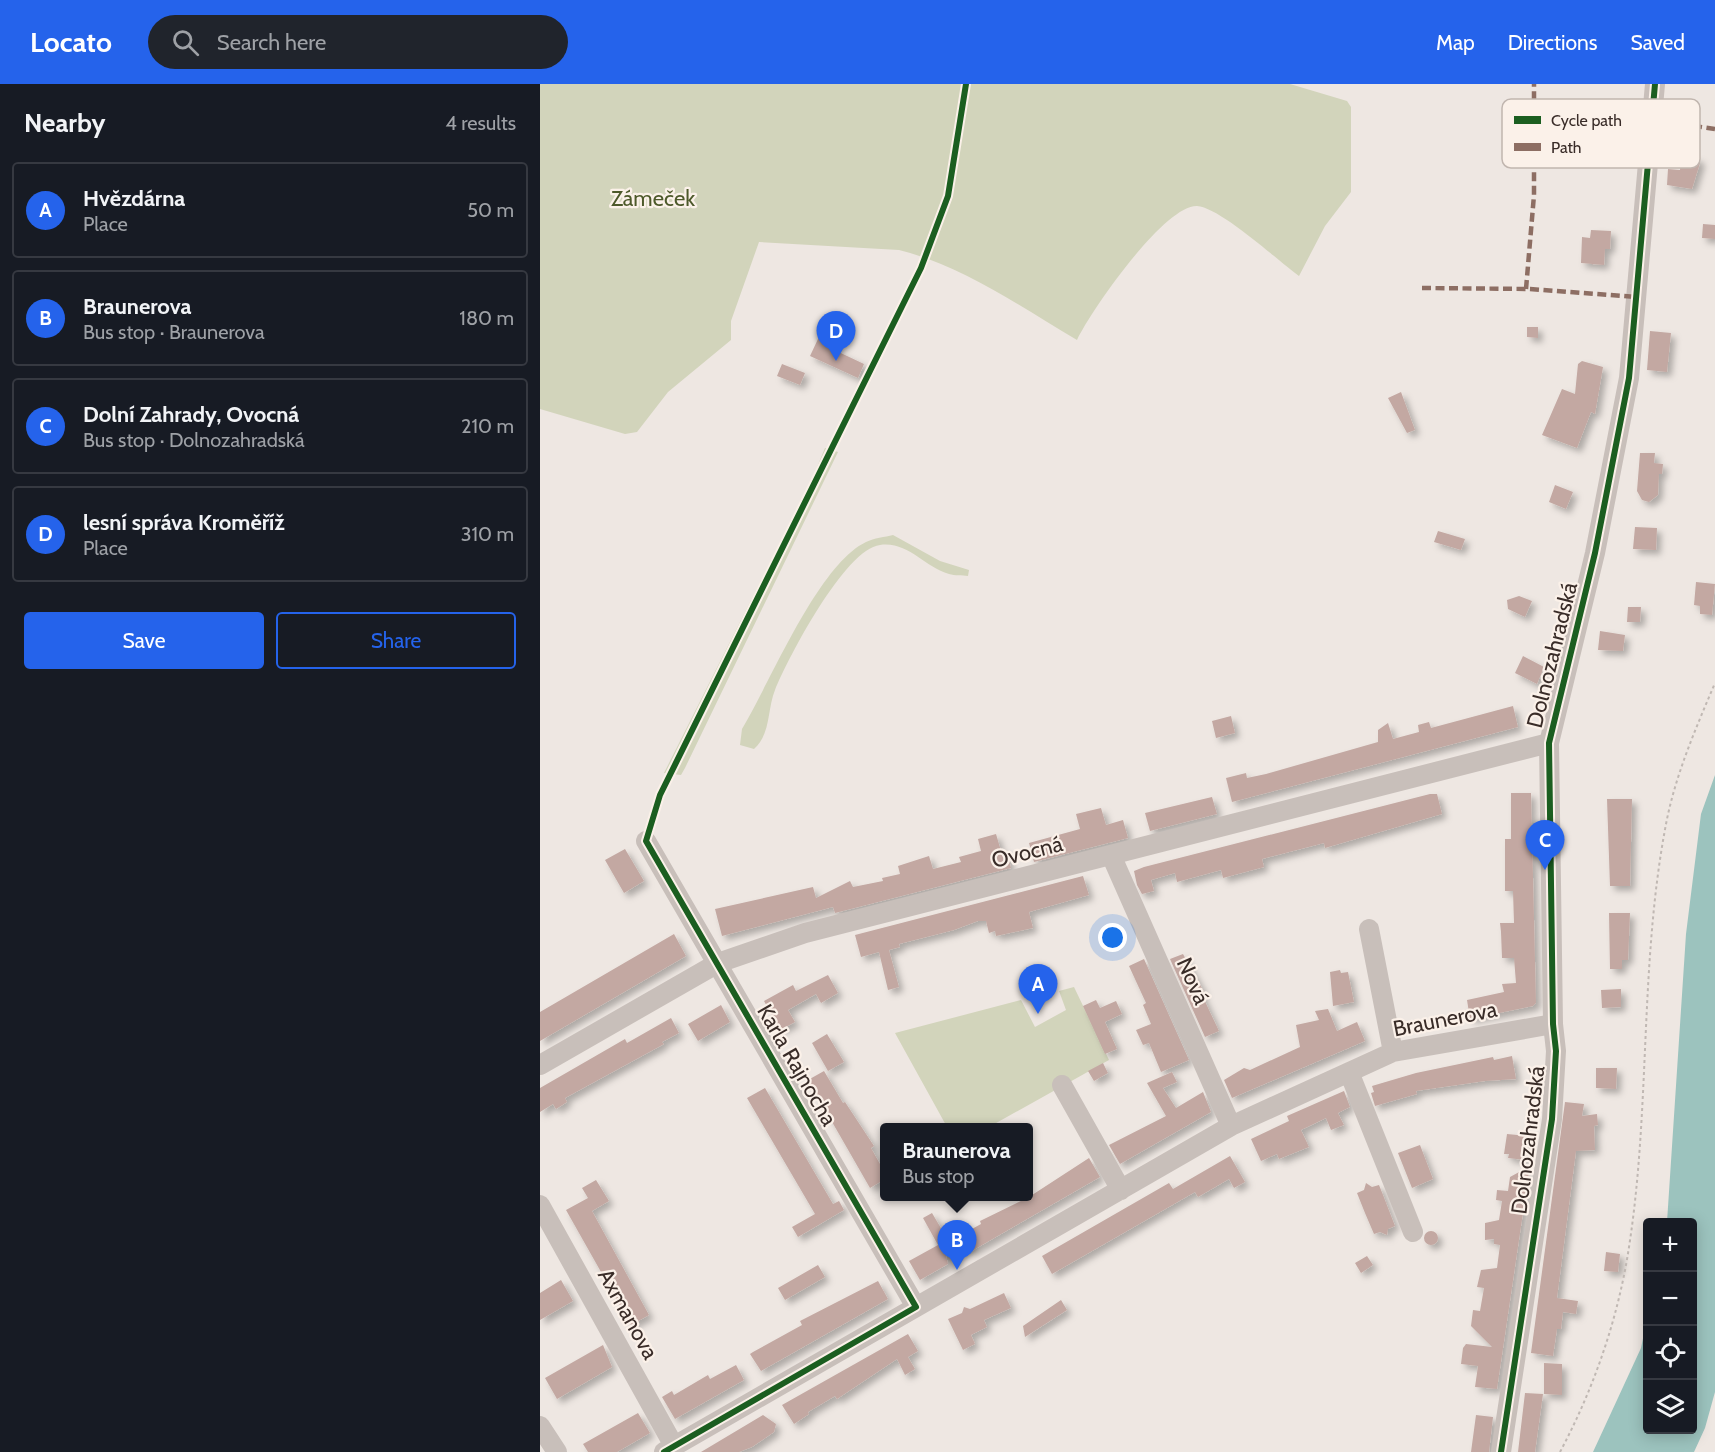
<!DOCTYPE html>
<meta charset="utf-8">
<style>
body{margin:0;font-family:Cabin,sans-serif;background:#20242c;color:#f1f3f6}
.controls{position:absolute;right:18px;bottom:18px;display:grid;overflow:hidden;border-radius:6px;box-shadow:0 3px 15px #0003}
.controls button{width:54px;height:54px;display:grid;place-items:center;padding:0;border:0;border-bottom:2px solid #363941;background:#171b24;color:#f1f3f6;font:30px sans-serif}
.you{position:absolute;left:573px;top:854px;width:21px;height:21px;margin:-15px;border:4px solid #fff;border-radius:50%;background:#1a73e8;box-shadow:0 0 0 9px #1a73e833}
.badge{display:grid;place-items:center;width:39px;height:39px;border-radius:50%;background:#2563eb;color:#fff;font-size:20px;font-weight:700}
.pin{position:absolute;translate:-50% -50px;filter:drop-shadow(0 2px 3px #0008)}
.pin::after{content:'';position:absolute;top:32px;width:21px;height:18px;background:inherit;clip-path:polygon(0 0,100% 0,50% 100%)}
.popup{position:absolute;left:340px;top:1039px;width:153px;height:78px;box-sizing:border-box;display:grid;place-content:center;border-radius:6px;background:#171b24;filter:drop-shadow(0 2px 4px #0005);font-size:20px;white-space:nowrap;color:#9ea1a6}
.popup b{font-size:22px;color:#f1f3f6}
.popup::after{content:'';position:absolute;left:50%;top:100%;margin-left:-12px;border:12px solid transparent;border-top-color:#171b24}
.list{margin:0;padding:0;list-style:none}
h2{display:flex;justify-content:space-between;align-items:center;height:78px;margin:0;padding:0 24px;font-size:26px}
h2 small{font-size:20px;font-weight:400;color:#9ea1a6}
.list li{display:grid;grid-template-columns:39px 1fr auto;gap:18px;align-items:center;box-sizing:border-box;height:96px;margin:0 12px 12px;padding:0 12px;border:2px solid #363941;border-radius:6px}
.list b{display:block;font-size:22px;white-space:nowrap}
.list p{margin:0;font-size:20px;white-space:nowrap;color:#9ea1a6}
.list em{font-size:20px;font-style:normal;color:#9ea1a6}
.actions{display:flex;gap:12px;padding:18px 24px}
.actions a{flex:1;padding:14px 0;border:2px solid #2563eb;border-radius:6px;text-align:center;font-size:21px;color:#2563eb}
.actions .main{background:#2563eb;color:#fff}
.icon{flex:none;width:33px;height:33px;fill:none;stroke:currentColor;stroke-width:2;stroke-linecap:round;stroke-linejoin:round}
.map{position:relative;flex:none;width:1175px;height:1368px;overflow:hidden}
header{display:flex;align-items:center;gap:36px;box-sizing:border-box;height:84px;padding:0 30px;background:#2563eb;color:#fff}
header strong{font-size:28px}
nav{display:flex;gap:33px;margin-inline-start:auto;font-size:21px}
.search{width:420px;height:54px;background:#20242c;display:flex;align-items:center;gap:15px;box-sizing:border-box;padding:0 21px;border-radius:33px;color:#9ea1a6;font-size:22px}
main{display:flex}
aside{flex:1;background:#171b24}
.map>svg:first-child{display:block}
.green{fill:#d2d4bb}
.water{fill:#9cc3be}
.building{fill:#c3a8a2;filter:url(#shadow)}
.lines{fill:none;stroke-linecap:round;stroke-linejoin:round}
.path{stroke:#c0b8b3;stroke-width:2;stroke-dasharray:3 3;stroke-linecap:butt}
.minor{stroke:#c8bfba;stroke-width:20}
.quiet{stroke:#8d6e63;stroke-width:4.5;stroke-dasharray:9 4.5;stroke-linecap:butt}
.cycleway-casing{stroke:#fbf1e9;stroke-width:10}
.cycleway{stroke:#1b5e20;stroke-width:6}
.labels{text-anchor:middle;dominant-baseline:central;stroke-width:4.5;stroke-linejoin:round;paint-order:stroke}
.park-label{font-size:22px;fill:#4d592a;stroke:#fbf1e9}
.street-label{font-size:22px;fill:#392c28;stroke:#fbf1e9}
.key{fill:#fbf1e9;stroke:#c1b6af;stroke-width:1.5}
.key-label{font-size:16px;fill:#392c28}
</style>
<header>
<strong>Locato</strong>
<div class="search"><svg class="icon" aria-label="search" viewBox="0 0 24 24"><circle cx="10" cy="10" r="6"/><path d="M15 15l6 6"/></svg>Search here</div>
<nav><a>Map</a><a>Directions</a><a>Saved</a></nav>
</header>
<main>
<aside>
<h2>Nearby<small>4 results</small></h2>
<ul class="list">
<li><span class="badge">A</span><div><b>Hvězdárna</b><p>Place</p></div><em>50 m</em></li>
<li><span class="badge">B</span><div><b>Braunerova</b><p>Bus stop · Braunerova</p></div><em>180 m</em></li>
<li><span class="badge">C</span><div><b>Dolní Zahrady, Ovocná</b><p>Bus stop · Dolnozahradská</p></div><em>210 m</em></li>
<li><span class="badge">D</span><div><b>lesní správa Kroměříž</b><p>Place</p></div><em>310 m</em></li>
</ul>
<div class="actions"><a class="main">Save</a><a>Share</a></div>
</aside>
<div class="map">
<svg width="1175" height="1368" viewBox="0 0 1175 1368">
<defs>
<filter id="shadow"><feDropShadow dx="4.5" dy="4.5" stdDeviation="3" flood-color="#0004"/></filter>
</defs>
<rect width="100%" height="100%" fill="#eee7e2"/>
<path class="green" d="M 0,0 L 750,0 L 807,17 L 811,23 L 811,108 L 785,142 L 759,192 C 737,176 681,124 657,122 C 624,121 550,228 537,256 C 481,223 423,182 359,166 L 219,158 L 191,237 L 191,256 L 128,308 L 97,348 L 85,350 L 0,325 Z
M 285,364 L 298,368 L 145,684 L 141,691 L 124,689 L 272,395 Z
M 353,451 L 400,477 L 429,486 L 428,492 C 422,491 415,492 409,490 C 384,483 368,457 340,461 C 305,465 248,574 235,606 C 227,626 231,650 214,665 L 200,661 L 202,645 C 231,597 278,481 326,458 C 334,454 345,453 353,451 Z
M 534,903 L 569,976 L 449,1043 L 407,1043 L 355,949 L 481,916 L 495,943 L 526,926 L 519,907 Z"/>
<path class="water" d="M 1175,691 L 1175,1308 L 1165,1344 L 1154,1368 L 1053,1368 L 1101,1264 L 1107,1235 L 1108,1346 L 1152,1346 L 1152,1138 L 1127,1138 L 1146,850 L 1161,730 Z"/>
<path class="building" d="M 1141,72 L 1159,74 L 1160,79 L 1152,105 L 1127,101 L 1128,85 L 1140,86 Z
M 1163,140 L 1175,141 L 1175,155 L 1162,154 Z
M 1051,146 L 1071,147 L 1070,165 L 1065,165 L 1064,181 L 1041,179 L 1042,153 L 1050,154 Z
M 286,238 L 297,243 L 288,263 L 324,280 L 318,294 L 270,272 Z
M 987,243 L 998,243 L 998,254 L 987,253 Z
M 1110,247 L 1131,249 L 1127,288 L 1107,286 Z
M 1042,277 L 1063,283 L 1055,330 L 1051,328 L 1037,364 L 1002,351 L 1022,305 L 1035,310 L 1038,280 Z
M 242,280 L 265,289 L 260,301 L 237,292 Z
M 861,308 L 875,346 L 867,349 L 848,314 Z
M 1100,369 L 1115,369 L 1114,379 L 1123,380 L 1122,390 L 1119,390 L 1118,411 L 1109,418 L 1102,416 L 1097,407 Z
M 1015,401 L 1033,408 L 1026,425 L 1009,418 Z
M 1095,443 L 1117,444 L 1116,466 L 1093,465 Z
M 898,447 L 925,455 L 921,466 L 894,458 Z
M 1156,498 L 1175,500 L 1172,531 L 1160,530 L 1160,522 L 1154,521 Z
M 979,512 L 992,517 L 985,533 L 968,525 L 967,516 Z
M 1088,523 L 1101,523 L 1100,538 L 1087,538 Z
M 1060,547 L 1085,551 L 1083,567 L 1058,566 Z
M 983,572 L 1004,583 L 997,600 L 975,589 Z
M 973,622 L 978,643 L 692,718 L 686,694 L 706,689 L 707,694 L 726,690 L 838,658 L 838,646 L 848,639 L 853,655 L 879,648 L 878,641 L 889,638 L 891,644 Z
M 691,632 L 695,649 L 676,654 L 672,637 Z
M 971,709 L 991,709 L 996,919 L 993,922 L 930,935 L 927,916 L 964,908 L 962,900 L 976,899 L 974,874 L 962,874 L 961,848 L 960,839 L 974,839 L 973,807 L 965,807 L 965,755 L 971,755 Z
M 890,710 L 897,710 L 902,730 L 785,764 L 784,759 L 722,775 L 724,783 L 683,794 L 681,786 L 637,798 L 635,789 L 611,796 L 614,807 L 602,810 L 597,801 L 594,787 L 604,783 Z
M 672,713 L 677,730 L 610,747 L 605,729 Z
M 1067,715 L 1092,715 L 1090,802 L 1070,802 Z
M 561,724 L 566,741 L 583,736 L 588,754 L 494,778 L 489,759 L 540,745 L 536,730 Z
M 456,750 L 461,767 L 466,766 L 471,784 L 295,829 L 293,823 L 182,852 L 175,825 L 273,803 L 276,814 L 310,797 L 313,803 L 343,797 L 342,794 L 360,790 L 358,782 L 389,772 L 393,785 L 421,778 L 419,773 L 441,767 L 438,755 Z
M 85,765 L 104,797 L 84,809 L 65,776 Z
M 543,792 L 549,811 L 489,828 L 493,844 L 456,852 L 455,847 L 449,849 L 446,837 L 438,837 L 414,846 L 359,860 L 360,863 L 349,866 L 359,903 L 348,906 L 339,868 L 321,873 L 315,851 Z
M 1069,829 L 1090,829 L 1088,876 L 1082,876 L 1082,885 L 1070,885 Z
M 134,850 L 146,872 L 0,957 L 0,928 Z
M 643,870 L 664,908 L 661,909 L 679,947 L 665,953 L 630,875 Z
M 604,875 L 649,976 L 621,988 L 609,959 L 603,961 L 596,946 L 611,940 L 603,921 L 606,919 L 589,882 Z
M 800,886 L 801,889 L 808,888 L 814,918 L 793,922 L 790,888 Z
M 288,891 L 298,909 L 281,919 L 276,910 L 248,926 L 255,938 L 240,946 L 224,917 L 253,901 L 256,907 Z
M 1081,905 L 1081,923 L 1062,924 L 1061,906 Z
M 556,916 L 560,924 L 576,917 L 582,930 L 565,938 L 577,965 L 565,970 L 543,922 Z
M 181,921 L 190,938 L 158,957 L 148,940 Z
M 788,925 L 797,947 L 817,938 L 825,957 L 692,1014 L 684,996 L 704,984 L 710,986 L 760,963 L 756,941 L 779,936 L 775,927 Z
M 131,934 L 139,949 L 122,958 L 124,960 L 25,1014 L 27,1018 L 16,1025 L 13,1020 L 0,1028 L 0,1004 L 85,955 L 87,959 Z
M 287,950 L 304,978 L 288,987 L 272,959 Z
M 972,972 L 976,995 L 945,997 L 876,1007 L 877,1010 L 835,1022 L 831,1009 L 834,1008 L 832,1002 L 876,989 L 953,973 L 954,976 Z
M 563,979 L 568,989 L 554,997 L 548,987 Z
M 1056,984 L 1077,984 L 1076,1005 L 1056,1004 Z
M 284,987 L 303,1019 L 305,1018 L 334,1062 L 331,1064 L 345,1089 L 345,1095 L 330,1104 L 268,996 Z
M 632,988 L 637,998 L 623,1004 L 636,1024 L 663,1008 L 671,1028 L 580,1080 L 569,1061 L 626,1032 L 607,999 Z
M 225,1004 L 293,1120 L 299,1117 L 304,1126 L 258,1153 L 252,1143 L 275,1130 L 207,1014 Z
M 804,1007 L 810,1023 L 798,1029 L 804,1041 L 791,1046 L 786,1034 L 761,1046 L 769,1063 L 739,1075 L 737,1070 L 721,1077 L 711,1055 L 749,1037 L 747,1032 Z
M 1025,1018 L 1044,1020 L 1042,1032 L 1057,1030 L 1058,1041 L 1054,1042 L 1055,1066 L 1036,1067 L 1017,1214 L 1038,1217 L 1036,1230 L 1023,1228 L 1021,1245 L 1017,1245 L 1013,1272 L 991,1269 Z
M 967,1050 L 988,1052 L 985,1076 L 968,1074 L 969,1070 L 964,1070 Z
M 880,1061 L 893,1095 L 872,1104 L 858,1069 Z
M 690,1072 L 705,1098 L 694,1104 L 689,1095 L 658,1113 L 655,1108 L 512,1190 L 502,1172 L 629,1099 L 633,1105 Z
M 549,1074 L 560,1093 L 430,1168 L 425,1161 L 406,1172 L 408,1180 L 380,1196 L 369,1177 L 398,1161 L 383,1134 L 392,1129 L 408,1156 L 420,1149 L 421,1151 L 441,1140 L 440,1137 L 489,1113 Z
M 981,1087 L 989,1088 L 957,1305 L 935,1303 L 938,1282 L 921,1280 L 923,1264 L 926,1260 L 952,1263 L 931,1242 L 933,1226 L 940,1227 L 944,1204 L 937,1203 L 941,1186 L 957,1184 L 960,1161 L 954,1160 L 954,1155 L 945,1156 L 945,1139 L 959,1136 L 962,1117 L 956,1116 L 957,1106 L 968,1107 L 970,1093 Z
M 56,1096 L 69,1117 L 52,1127 L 109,1231 L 91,1241 L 26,1126 L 48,1114 L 42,1104 Z
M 826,1099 L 832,1103 L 839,1101 L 843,1111 L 855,1142 L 848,1145 L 847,1151 L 840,1148 L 834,1150 L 825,1129 L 817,1109 L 824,1106 Z
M884 1154a7 7 0 1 1 14 0a7 7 0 1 1-14 0Z
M 1066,1168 L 1080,1170 L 1078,1188 L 1064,1187 Z
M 827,1172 L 833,1181 L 821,1189 L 815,1179 Z
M 278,1181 L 285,1193 L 245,1216 L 238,1204 Z
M 21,1196 L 33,1217 L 0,1236 L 0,1209 Z
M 338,1197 L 348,1215 L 221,1287 L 210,1270 L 213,1268 L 262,1241 L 260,1237 Z
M 464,1209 L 471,1224 L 444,1236 L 447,1243 L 431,1251 L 435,1260 L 423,1266 L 408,1235 L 422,1229 L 424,1223 L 430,1225 Z
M 521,1216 L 527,1226 L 485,1253 L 483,1242 Z
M 368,1250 L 378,1267 L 368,1273 L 375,1285 L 365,1291 L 357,1275 L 297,1315 L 295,1312 L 268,1328 L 269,1330 L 254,1340 L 242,1321 Z
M 63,1261 L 72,1283 L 17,1315 L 5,1294 Z
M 1004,1279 L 1022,1280 L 1022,1311 L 1004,1310 Z
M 196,1281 L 204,1296 L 135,1335 L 122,1313 L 132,1307 L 134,1311 L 168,1291 L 170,1295 Z
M 985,1309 L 1003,1310 L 995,1368 L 978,1368 Z
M 98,1329 L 110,1349 L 77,1368 L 48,1368 L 43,1360 Z
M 223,1331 L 236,1340 L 234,1348 L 212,1363 L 199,1368 L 161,1368 Z
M 936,1331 L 953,1333 L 949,1368 L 931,1368 Z"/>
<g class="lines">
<path class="path" d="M 1020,1368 C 1054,1304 1078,1235 1089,1163 C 1111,1021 1099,876 1127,735 C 1137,687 1156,644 1175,599"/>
<path class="minor" d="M 106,757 L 376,1223
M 571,771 L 691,1042
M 829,845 L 853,968
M 0,981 L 178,879 L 265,849 L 1009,659
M 809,988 L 873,1148
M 522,1001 L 581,1106
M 0,1121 L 134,1362
M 0,1342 L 17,1368
M 124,1368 L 691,1042 L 853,968 L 1013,940
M 961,1368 L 1012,1035 L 1016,967 L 1013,940 L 1009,659 L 1055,469 L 1089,294 L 1115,0"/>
<path class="quiet" d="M 1113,36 L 1175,45
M 882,204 L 990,205 L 1097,213
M 986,205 L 994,111 L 994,0"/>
<g class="cycleway-casing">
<path id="cycleway" d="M 124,1368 L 376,1223 L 106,757 L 120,711 L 381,184 L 408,112 L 426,0
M 961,1368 L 1012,1035 L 1016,967 L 1013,940 L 1009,659 L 1055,469 L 1089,294 L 1115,0"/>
</g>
<use href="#cycleway" class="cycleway"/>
</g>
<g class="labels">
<g class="park-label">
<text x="113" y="114">Zámeček</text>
</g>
<g class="street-label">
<text transform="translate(1012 571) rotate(-76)">Dolnozahradská</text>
<text transform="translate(487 768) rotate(-14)">Ovocná</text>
<text transform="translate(653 897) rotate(66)">Nová</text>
<text transform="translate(905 935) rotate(-11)">Braunerova</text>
<text transform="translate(257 981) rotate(60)">Karla Rajnocha</text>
<text transform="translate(988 1056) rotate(-83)">Dolnozahradská</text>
<text transform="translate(88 1230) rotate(61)">Axmanova</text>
</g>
</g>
<rect x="962" y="15" width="198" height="69" rx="9" class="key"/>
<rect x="974" y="32" width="27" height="8" fill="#1b5e20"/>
<rect x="974" y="59" width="27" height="8" fill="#8d6e63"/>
<g class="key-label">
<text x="1011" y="42">Cycle path</text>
<text x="1011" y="69">Path</text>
</g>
</svg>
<div class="controls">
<button>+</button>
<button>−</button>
<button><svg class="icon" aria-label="locate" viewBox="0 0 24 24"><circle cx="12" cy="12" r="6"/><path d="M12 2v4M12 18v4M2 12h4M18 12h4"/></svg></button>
<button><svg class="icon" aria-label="layers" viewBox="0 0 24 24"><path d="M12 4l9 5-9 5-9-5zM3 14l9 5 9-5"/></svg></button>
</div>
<div class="you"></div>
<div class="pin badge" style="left:498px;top:930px">A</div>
<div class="pin badge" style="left:417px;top:1186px">B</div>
<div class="popup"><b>Braunerova</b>Bus stop</div>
<div class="pin badge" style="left:1005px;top:786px">C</div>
<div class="pin badge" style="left:296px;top:277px">D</div>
</div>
</main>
